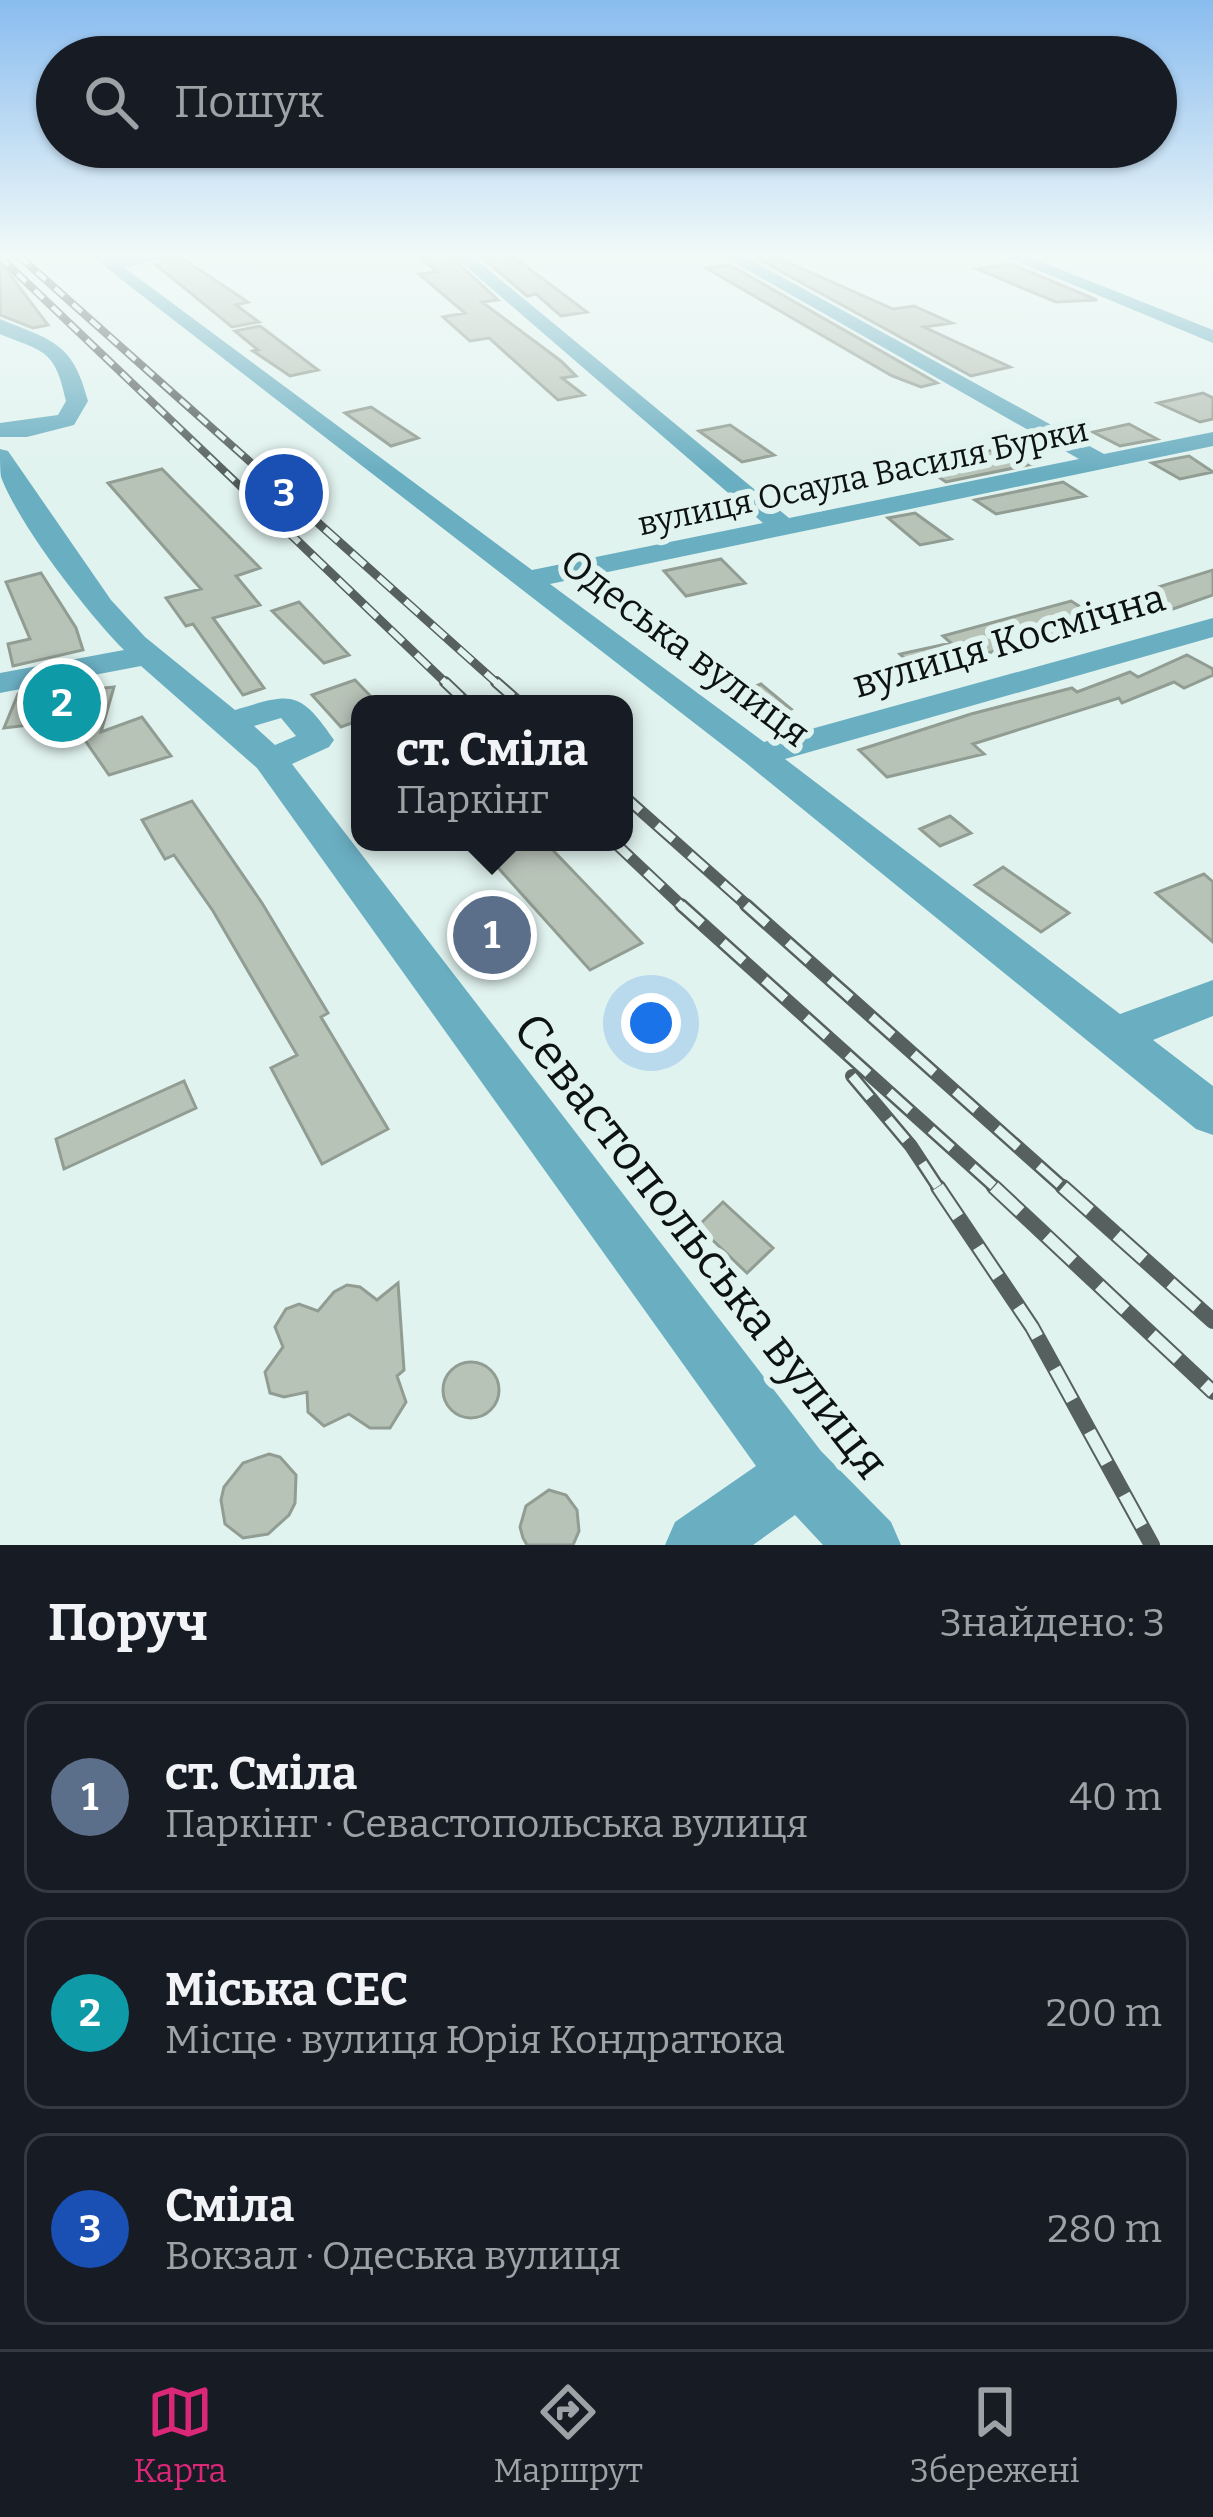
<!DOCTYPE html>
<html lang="uk">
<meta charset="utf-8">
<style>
body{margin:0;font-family:Bitter,serif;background:#242831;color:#f1f3f6}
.you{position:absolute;left:651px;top:1023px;width:42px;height:42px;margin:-30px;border:9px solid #fff;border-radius:50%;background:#1a73e8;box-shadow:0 0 0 18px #1a73e833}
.badge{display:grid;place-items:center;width:78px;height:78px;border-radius:50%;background:#db2777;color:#fff;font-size:39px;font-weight:700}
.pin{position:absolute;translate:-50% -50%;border:6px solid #fff;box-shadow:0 3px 12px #0006}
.popup{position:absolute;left:351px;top:695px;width:282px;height:156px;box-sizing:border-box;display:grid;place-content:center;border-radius:24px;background:#171b24;filter:drop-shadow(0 3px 9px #0005);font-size:39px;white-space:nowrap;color:#9ea1a6}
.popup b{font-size:45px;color:#f1f3f6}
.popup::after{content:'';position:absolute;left:50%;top:100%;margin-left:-24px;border:24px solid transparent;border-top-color:#171b24}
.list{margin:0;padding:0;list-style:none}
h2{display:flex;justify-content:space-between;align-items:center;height:156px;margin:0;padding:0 48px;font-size:51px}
h2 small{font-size:39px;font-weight:400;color:#9ea1a6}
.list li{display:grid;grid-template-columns:78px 1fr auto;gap:36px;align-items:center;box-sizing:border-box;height:192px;margin:0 24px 24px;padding:0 24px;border:3px solid #363941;border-radius:24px}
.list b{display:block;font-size:45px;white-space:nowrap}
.list p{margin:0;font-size:39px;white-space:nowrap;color:#9ea1a6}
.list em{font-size:39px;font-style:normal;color:#9ea1a6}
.icon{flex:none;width:66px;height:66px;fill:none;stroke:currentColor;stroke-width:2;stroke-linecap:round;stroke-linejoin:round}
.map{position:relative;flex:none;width:1213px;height:1545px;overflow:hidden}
.search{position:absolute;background:#171b24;box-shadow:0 3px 9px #0004;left:36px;right:36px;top:36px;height:132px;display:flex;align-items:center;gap:30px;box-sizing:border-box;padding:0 42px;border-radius:66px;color:#9ea1a6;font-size:45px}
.sheet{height:804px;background:#171b24}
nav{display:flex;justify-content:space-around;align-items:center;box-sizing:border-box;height:168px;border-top:3px solid #363941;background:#171b24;font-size:33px;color:#9ea1a6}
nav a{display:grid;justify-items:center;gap:6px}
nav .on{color:#db2777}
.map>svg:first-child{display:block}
.building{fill:#b8c3b8;stroke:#919c92;stroke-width:3}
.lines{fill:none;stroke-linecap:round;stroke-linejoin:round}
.minor{fill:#6aaec1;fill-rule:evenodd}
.rail-far4-casing{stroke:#56605e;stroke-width:8}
.rail-far3-casing{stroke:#56605e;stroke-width:9}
.rail-far2-casing{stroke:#56605e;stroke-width:12}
.rail-far1-casing{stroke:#56605e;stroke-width:14}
.rail-casing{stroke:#56605e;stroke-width:16}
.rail-far4{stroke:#e1f3ef;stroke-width:4.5;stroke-dasharray:12;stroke-linecap:butt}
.rail-far3{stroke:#e1f3ef;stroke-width:6;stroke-dasharray:18;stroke-linecap:butt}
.rail-far2{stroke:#e1f3ef;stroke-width:8;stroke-dasharray:22;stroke-linecap:butt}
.rail-far1{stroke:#e1f3ef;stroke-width:9;stroke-dasharray:28;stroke-linecap:butt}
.rail{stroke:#e1f3ef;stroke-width:12;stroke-dasharray:36;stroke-linecap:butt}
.labels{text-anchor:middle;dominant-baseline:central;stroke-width:12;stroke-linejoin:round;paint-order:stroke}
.far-street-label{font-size:33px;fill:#0d1312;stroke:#e1f3ef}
.street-label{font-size:39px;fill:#0d1312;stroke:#e1f3ef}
.near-street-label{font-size:48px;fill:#0d1312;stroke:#e1f3ef}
</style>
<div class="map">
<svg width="1213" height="1545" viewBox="0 0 1213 1545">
<rect width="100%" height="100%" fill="#e1f3ef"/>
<path class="building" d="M 179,256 L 248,302 L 236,305 L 259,322 L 232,327 L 156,265 Z
M 418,256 L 450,256 L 498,300 L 482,302 L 561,361 L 576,376 L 562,378 L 584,395 L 558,400 L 489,338 L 470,341 L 443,317 L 465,313 L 419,274 L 437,272 Z
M 480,256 L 515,258 L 587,312 L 561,316 L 536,294 L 527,296 Z
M 778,258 L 893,309 L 914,306 L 952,323 L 924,327 L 1010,367 L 971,376 L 762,261 Z
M 0,261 L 26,296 L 48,325 L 33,328 L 0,315 Z
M 1011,264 L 1097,300 L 1056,302 L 977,269 Z
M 730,265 L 937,383 L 921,387 L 892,376 L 706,268 Z
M 260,326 L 318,370 L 290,376 L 253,351 L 258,350 L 235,331 Z
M 1203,393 L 1213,398 L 1213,419 L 1200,422 L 1158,403 Z
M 371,407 L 418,438 L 391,446 L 345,413 Z
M 1129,424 L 1157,439 L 1120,446 L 1093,432 Z
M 730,425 L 774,455 L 742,462 L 699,431 Z
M 1006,447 L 1033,464 L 946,482 L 922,466 Z
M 1189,456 L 1213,472 L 1180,479 L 1152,463 Z
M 162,469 L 260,568 L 236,576 L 260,605 L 213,618 L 264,688 L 243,695 L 193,624 L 186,626 L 166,598 L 201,589 L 108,483 Z
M 1063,482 L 1085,496 L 996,514 L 975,500 Z
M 915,513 L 951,539 L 920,545 L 888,518 Z
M 721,559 L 745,583 L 686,596 L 664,571 Z
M 1213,570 L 1213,595 L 1170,610 L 1144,613 L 1120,599 Z
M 41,573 L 76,628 L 83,650 L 13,666 L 8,644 L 30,639 L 6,582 Z
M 1071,601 L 1103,621 L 1007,652 L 1003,649 L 919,672 L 900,654 L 951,643 L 943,636 Z
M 299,602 L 349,655 L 324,663 L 272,611 Z
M 1187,655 L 1213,669 L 1213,675 L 1184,688 L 1174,682 L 1122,703 L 1119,698 L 973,744 L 984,754 L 887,777 L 859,750 L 971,714 L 1072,688 L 1077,692 L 1130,672 L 1138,677 Z
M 355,680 L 378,704 L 360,704 L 360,720 L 341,727 L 312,695 Z
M 84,681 L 87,690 L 114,687 L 101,732 L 142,717 L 171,756 L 109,775 L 71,720 L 4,728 L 18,694 Z
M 761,684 L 791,709 L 761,720 L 732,695 Z
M 192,801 L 262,903 L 328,1013 L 321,1017 L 388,1129 L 322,1164 L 271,1068 L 297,1055 L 213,911 L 174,855 L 165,859 L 142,820 Z
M 950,816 L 971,833 L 940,846 L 920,829 Z
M 475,842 L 545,842 L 642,943 L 590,970 Z
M 1003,867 L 1069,913 L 1041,932 L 975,885 Z
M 1204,874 L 1213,882 L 1213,942 L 1156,893 Z
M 184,1081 L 196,1108 L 64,1169 L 56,1139 Z
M 723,1202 L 773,1248 L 747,1273 L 698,1226 Z
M 398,1283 L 404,1370 L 397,1376 L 406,1402 L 390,1428 L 370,1428 L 349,1414 L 324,1426 L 308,1412 L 307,1392 L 284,1397 L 270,1393 L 265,1372 L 283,1347 L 275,1327 L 286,1309 L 299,1304 L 318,1311 L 334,1292 L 347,1285 L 360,1287 L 377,1300 Z
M443 1390a28 28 0 1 1 56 0a28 28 0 1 1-56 0Z
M 269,1454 L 280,1457 L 296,1475 L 295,1503 L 289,1515 L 268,1534 L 243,1538 L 225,1524 L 221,1500 L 224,1487 L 243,1463 Z
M 549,1490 L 566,1495 L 577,1510 L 579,1531 L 573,1545 L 527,1545 L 523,1538 L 520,1527 L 526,1506 Z"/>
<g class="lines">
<path class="minor" d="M 91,256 L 175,256 L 125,268 L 532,570 L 763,523 L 454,256 L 472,256 L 789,518 L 1079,459 L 723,256 L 744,256 L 1104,454 L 1213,432 L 1213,446 L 550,584 L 764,742 L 1213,618 L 1213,637 L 785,759 L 1120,1014 L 1213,980 L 1213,1016 L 1153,1040 L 1213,1086 L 1213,1135 L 1196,1129 L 746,763 Z
M 1004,256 L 1027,256 L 1213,330 L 1213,343 Z
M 0,319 C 50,340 73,341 88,401 L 74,425 L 27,437 L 0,437 L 0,423 L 58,415 L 66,401 C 55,349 44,352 0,334 Z
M 0,449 L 8,451 L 111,600 L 145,637 L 235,710 C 291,693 299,689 334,740 L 329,747 L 292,764 L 821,1451 L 891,1522 L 901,1545 L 823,1545 L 795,1515 L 753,1545 L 665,1545 L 675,1522 L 756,1466 L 257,768 L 141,666 L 0,693 L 0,673 L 124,650 C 88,614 19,525 1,477 C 0,469 0,458 0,449 ZM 281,718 L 296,736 L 275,745 L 254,726 Z"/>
<g class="rail-far4-casing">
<path id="rail-far4" d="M 19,256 L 302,508
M 0,257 L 263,508"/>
</g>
<g class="rail-far3-casing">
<path id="rail-far3" d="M 260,505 L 448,685
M 298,505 L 499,685"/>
</g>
<g class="rail-far2-casing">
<path id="rail-far2" d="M 445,682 L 468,704
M 496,682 L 521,704
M 624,796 L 750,908
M 614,842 L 684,908"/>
</g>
<g class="rail-far1-casing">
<path id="rail-far1" d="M 681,905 L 998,1190
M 746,905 L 1066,1190
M 852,1076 L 911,1146 L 940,1190"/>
</g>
<g class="rail-casing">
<path id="rail" d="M 938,1187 L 1032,1327 L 1152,1545
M 994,1187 L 1213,1392
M 1063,1187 L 1213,1321"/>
</g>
<use href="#rail-far4" class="rail-far4"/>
<use href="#rail-far3" class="rail-far3"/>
<use href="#rail-far2" class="rail-far2"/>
<use href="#rail-far1" class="rail-far1"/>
<use href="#rail" class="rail"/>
</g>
<linearGradient id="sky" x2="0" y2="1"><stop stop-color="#89bcef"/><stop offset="0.54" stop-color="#f2faf8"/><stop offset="1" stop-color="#f2faf8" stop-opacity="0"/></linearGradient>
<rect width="1213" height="473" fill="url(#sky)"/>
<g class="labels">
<g class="far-street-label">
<text transform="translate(863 477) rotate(-12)">вулиця Осаула Василя Бурки</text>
</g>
<g class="street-label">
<text transform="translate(1009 641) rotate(-16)">вулиця Космічна</text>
<text transform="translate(685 648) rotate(37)">Одеська вулиця</text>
</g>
<g class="near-street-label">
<text transform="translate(701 1246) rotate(52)">Севастопольська вулиця</text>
</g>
</g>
</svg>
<div class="you"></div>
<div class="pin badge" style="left:492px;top:935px;background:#5c6f8a">1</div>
<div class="popup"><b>ст. Сміла</b>Паркінг</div>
<div class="pin badge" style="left:62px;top:703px;background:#0f9aa8">2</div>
<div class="pin badge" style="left:284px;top:493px;background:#1a4fb4">3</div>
<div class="search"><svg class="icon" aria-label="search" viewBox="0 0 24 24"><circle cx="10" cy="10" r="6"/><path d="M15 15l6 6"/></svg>Пошук</div>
</div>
<section class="sheet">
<h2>Поруч<small>Знайдено: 3</small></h2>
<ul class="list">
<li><span class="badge" style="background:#5c6f8a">1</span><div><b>ст. Сміла</b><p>Паркінг · Севастопольська вулиця</p></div><em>40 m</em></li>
<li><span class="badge" style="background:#0f9aa8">2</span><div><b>Міська СЕС</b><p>Місце · вулиця Юрія Кондратюка</p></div><em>200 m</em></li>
<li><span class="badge" style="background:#1a4fb4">3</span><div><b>Сміла</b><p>Вокзал · Одеська вулиця</p></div><em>280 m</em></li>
</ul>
</section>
<nav>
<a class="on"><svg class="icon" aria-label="map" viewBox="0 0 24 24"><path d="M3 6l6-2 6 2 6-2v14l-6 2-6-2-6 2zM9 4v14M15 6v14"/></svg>Карта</a>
<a><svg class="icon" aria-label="directions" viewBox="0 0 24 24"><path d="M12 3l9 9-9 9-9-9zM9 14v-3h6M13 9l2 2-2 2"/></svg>Маршрут</a>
<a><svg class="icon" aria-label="saved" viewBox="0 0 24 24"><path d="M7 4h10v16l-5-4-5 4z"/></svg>Збережені</a>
</nav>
